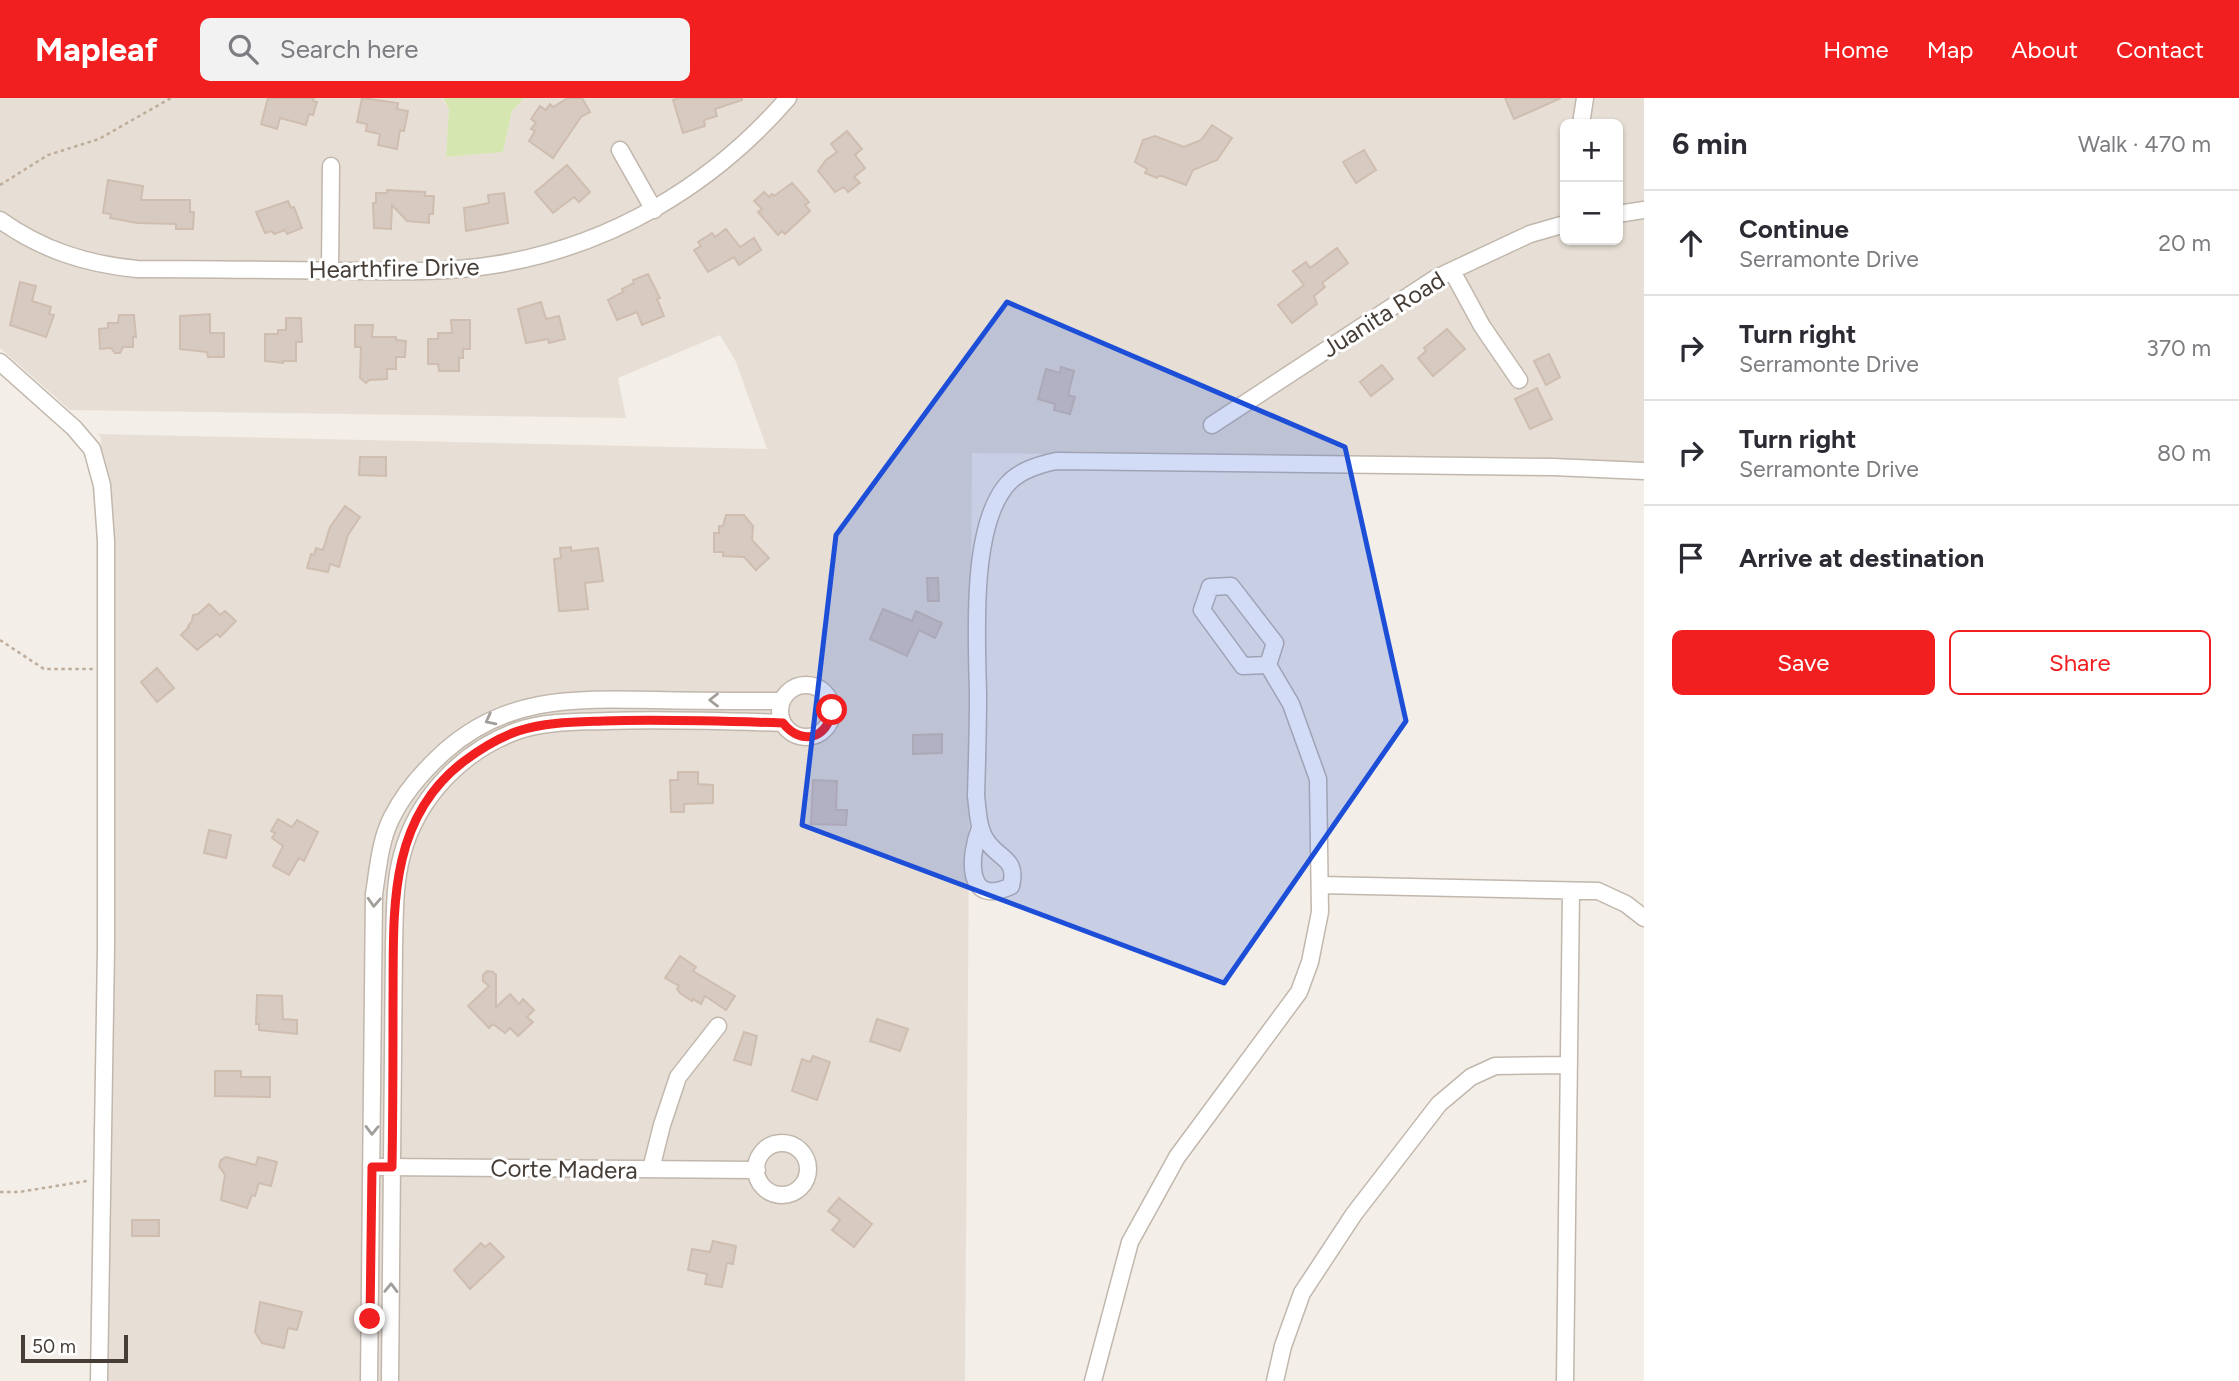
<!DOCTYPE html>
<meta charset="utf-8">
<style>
body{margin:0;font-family:Figtree,sans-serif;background:#f2f2f3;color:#2b2b33}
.controls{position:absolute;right:21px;top:21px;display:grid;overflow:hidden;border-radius:10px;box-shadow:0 2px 5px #0004}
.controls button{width:63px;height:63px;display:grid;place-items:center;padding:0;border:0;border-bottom:2px solid #e1e1e2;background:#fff;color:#2b2b33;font:35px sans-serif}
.scale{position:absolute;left:21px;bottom:18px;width:107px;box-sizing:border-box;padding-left:7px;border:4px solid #463d36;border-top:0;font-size:19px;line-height:24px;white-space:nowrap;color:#463d36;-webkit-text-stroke:5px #fff;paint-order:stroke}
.stop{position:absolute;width:21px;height:21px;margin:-16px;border:5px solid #f21f20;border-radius:50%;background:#fff}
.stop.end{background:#f21f20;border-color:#fff;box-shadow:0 2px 7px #0008}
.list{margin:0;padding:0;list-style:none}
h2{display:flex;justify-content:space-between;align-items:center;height:91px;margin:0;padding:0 28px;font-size:30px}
h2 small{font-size:23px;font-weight:400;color:#7c7c81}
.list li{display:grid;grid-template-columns:46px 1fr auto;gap:21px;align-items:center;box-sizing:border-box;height:105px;padding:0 28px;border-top:2px solid #e1e1e2}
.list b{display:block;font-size:26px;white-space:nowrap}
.list p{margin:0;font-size:23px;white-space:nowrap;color:#7c7c81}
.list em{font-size:23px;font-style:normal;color:#7c7c81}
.actions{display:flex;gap:14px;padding:21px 28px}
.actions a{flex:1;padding:16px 0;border:2px solid #f21f20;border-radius:10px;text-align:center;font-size:24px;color:#f21f20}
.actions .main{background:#f21f20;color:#fff}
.icon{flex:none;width:38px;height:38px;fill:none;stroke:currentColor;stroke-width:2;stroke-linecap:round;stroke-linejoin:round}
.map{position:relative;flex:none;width:1644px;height:1283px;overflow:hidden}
header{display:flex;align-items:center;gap:42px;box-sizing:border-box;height:98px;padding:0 35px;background:#f21f20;color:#fff}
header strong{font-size:33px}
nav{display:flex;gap:38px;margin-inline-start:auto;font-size:24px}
.search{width:490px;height:63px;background:#f2f2f3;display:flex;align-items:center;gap:18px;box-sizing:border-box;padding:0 24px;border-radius:10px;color:#7c7c81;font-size:26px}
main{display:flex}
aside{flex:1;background:#fff}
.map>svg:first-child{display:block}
.residential{fill:#e7dfd5;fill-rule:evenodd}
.green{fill:#d6e6b1}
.building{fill:#d7cac0;stroke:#cfbeb0;stroke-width:2}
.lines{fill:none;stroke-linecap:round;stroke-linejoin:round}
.minor-casing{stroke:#c1b7ad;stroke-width:19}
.path{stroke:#bfad9c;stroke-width:2.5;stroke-dasharray:3.5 3.5;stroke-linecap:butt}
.minor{stroke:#fff;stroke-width:16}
.oneway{stroke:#a29e9a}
.route{stroke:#f21f20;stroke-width:9}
.marked{fill:#1d4ed8;fill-opacity:0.2;stroke:#1d4ed8;stroke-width:5;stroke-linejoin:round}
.labels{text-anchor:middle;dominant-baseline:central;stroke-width:6;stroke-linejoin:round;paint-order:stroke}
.street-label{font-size:24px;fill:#463d36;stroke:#fff}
</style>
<header>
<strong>Mapleaf</strong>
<div class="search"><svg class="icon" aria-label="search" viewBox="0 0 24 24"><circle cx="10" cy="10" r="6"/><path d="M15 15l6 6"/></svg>Search here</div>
<nav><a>Home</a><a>Map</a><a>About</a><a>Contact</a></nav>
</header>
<main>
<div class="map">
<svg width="1644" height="1283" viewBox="0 0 1644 1283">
<rect width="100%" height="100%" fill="#f3eee7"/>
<path class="residential" d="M 0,0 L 442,0 L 449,11 L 446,59 L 503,54 L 512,12 L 524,0 L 1644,0 L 1644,364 L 972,355 L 965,1283 L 93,1283 L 101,339 L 97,336 L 767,351 L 736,264 L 720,237 L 618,280 L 626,320 L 70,312 L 0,250 ZM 1565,26 L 1618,26 L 1618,142 L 1565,142 Z"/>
<path class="green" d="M 443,0 L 524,0 L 512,13 L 503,54 L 446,59 L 449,11 Z"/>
<path class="building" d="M 268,0 L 314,0 L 313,3 L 317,4 L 313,17 L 309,16 L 306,27 L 280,20 L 277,31 L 261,26 Z
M 362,0 L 398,5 L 397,11 L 408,13 L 404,33 L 400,32 L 397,51 L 378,47 L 380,36 L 366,33 L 367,26 L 357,24 Z
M 568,0 L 582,0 L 590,14 L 581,19 L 553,60 L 529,43 L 535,33 L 531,31 L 536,25 L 531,21 L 540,8 L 546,12 L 550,6 L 553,9 Z
M 679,0 L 742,0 L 742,2 L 715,11 L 717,18 L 704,22 L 705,28 L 683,35 L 673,2 Z
M 1505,0 L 1561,0 L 1514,21 Z
M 1212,27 L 1232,40 L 1217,62 L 1193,72 L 1186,87 L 1162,78 L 1158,78 L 1157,80 L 1145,75 L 1147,71 L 1135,64 L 1143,42 L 1155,38 L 1184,49 L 1201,42 Z
M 847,33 L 862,51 L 855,57 L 865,70 L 854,79 L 860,85 L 848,94 L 844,89 L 835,94 L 818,73 L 826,62 L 837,54 L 831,46 Z
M 1364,52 L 1376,72 L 1356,85 L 1343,64 Z
M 567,67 L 590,94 L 579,104 L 574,99 L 553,115 L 535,94 Z
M 108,82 L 143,88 L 141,102 L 190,102 L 190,114 L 194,114 L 193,131 L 176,131 L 176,126 L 137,125 L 110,120 L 111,116 L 103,115 Z
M 792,85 L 809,104 L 805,107 L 810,113 L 785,136 L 782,133 L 778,137 L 758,114 L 762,111 L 754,103 L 764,94 L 769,99 L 772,96 L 774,98 Z
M 387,92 L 425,94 L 425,98 L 434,98 L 433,116 L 429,116 L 429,125 L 407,123 L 392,107 L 391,131 L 374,130 L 373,105 L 376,105 L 376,95 L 387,95 Z
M 504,95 L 508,125 L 466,133 L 464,110 L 489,105 L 488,97 Z
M 288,103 L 291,110 L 294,109 L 302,130 L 287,136 L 285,132 L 274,136 L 272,133 L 265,135 L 256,114 Z
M 726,131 L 740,149 L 754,140 L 761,152 L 739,167 L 734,159 L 708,174 L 694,152 L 701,148 L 698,144 L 712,135 L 715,139 Z
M 1337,150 L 1348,165 L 1322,185 L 1325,189 L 1314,198 L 1317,206 L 1292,225 L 1278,207 L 1304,187 L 1293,173 L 1306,164 L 1310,170 Z
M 648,176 L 660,200 L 657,201 L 664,218 L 642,227 L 637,214 L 617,222 L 608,202 L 623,194 L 622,191 L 634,185 L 633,182 Z
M 20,184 L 36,188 L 32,203 L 51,209 L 49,216 L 54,217 L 46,239 L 10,227 Z
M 541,204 L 546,221 L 559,218 L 565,241 L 549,245 L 548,241 L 526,245 L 518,211 Z
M 210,216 L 210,235 L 224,235 L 224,259 L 208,259 L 207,254 L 180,251 L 180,218 Z
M 119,217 L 134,217 L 136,239 L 133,239 L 133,249 L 123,249 L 120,255 L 115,255 L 111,250 L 100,251 L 99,231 L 108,230 L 108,225 L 118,225 Z
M 286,220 L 301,220 L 302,244 L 296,244 L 296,263 L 283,263 L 283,265 L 265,263 L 265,236 L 278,236 L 278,232 L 286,232 Z
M 451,222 L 470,222 L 470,251 L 463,251 L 463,260 L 459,260 L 459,273 L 439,273 L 438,266 L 428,266 L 428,241 L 438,241 L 438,235 L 452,235 Z
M 355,227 L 373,227 L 372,239 L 396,239 L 396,242 L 406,243 L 405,259 L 396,259 L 396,271 L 387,271 L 387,281 L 369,282 L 366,285 L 360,280 L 361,249 L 355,249 Z
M 1447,231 L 1465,251 L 1433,278 L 1418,260 L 1426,253 L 1424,250 Z
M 1549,256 L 1560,279 L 1546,287 L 1534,263 Z
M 1382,267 L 1393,281 L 1371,298 L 1360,284 Z
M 1061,269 L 1074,273 L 1068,297 L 1075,299 L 1070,316 L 1054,312 L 1055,306 L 1038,301 L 1046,271 L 1060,275 Z
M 1537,290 L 1552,321 L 1530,331 L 1515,301 Z
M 360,359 L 386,359 L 386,378 L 359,377 Z
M 345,408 L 360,419 L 348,437 L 339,469 L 330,466 L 328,474 L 307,470 L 311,456 L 314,457 L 316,450 L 323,452 L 330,429 Z
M 726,417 L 744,417 L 753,428 L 752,442 L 769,460 L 756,472 L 744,459 L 723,458 L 723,454 L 714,454 L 714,435 L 719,435 L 719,428 L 723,428 Z
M 571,449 L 571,453 L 598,450 L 603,483 L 585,485 L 588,511 L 564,513 L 559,513 L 554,461 L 561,460 L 560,450 Z
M 927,480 L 938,480 L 939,503 L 928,503 Z
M 209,506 L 220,517 L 225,513 L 236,523 L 220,539 L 217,536 L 197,552 L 181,537 L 189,529 L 188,528 L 192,523 L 193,517 L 198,516 Z
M 883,511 L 912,523 L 916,513 L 942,525 L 935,540 L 919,532 L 907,558 L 870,541 Z
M 157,570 L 174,590 L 157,604 L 141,584 Z
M 942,636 L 942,655 L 913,656 L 913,637 Z
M 678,674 L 698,674 L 698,686 L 713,687 L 713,705 L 684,706 L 684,714 L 671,714 L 670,682 L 678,682 Z
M 813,682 L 837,683 L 836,712 L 847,712 L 846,727 L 811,726 Z
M 278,721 L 292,729 L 297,722 L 318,734 L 304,763 L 299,760 L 289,777 L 273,768 L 283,748 L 272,740 L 275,735 L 271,733 Z
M 209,732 L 231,737 L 226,760 L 204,755 Z
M 680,858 L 696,869 L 693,873 L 735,898 L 726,912 L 705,898 L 701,906 L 693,901 L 692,903 L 680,895 L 677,891 L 679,888 L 665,880 Z
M 487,873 L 493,874 L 496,877 L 496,909 L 510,896 L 519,906 L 523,901 L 534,912 L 527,919 L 533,924 L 518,938 L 510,930 L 505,935 L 493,926 L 489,930 L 468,908 L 489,888 L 483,883 L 483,877 Z
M 257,897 L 282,898 L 283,921 L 297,922 L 297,936 L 259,932 L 259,926 L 256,926 Z
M 877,921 L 908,931 L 900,953 L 870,943 Z
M 744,934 L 757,938 L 751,967 L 734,962 Z
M 813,958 L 830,964 L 817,1002 L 792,993 L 802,961 L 810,964 Z
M 215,973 L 241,973 L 241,979 L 270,979 L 270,999 L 215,998 Z
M 226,1059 L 256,1067 L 258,1059 L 277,1064 L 271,1088 L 259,1085 L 255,1098 L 252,1097 L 247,1110 L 221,1102 L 225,1077 L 219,1068 L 221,1062 Z
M 839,1100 L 872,1126 L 854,1149 L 832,1132 L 840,1122 L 828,1113 Z
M 132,1122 L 159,1122 L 159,1138 L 132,1138 Z
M 713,1143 L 736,1148 L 733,1166 L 727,1165 L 722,1189 L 705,1186 L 707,1176 L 688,1172 L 692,1151 L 710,1154 Z
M 481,1145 L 485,1149 L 490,1145 L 504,1159 L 470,1191 L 454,1172 Z
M 260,1204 L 302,1214 L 297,1232 L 288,1230 L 284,1250 L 262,1245 L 255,1234 Z"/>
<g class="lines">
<g class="minor-casing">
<path id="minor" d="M 1581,26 L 1585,0
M 620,52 L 654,112
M 1618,116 L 1644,112
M 0,122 C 42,152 86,166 137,171 C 206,171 275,172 344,173 C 394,173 444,175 493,167 C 609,149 712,88 788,0
M 330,173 L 331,68
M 1452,173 L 1482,228 L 1519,282
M 0,264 L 74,330 L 92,351 L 102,387 L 106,443 L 106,850 L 99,1283
M 1212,327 L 1436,180 L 1530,136 L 1565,126
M780 613a26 26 0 1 1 52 0a26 26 0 1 1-52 0Z
M 980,730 C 969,758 965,810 1011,788 C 1018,760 999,762 986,742 C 978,730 978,713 976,698 C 977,664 978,631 978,597 C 977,541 970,434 1005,389 C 1017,373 1038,367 1056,363 L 1553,369 L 1644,373
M 1320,787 L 1598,793 L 1626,806 L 1644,820
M756 1071a26 26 0 1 1 52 0a26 26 0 1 1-52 0Z
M 381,1069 L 757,1072
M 651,1071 L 662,1027 L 678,979 L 718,928
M 369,1283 L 374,796 C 378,771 380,742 392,719 C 405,693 424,672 445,653 C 509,597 575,601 655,602 C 697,603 740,603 782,603
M 390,1283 L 394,847 C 395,817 394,786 402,757 C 417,700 462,653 517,633 C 545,623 578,624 607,623 C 666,621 725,623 783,625
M 1093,1283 L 1130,1144 L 1177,1059 L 1299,894 L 1310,864 L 1320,814 L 1318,681 L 1291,606 L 1268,567 L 1275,545 L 1231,488 L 1210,489 L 1202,512 L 1243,568 L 1268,567
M 1275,1283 L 1283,1248 L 1302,1195 L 1354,1116 L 1439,1006 L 1471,979 L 1495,968 L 1569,967
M 1565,1283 L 1571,793"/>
</g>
<path class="path" d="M 0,87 L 48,57 L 99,41 L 171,0
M 0,542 L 44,571 L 93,571
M 0,1094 L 19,1094 L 87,1083"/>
<use href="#minor" class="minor"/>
</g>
<defs><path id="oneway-chevron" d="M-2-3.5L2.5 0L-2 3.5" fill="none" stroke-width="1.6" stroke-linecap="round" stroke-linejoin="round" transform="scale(1.75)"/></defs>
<g class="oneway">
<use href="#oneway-chevron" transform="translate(714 602) rotate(-180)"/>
<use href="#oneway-chevron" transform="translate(490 622) rotate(153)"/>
<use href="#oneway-chevron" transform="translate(374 804) rotate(93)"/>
<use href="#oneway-chevron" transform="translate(372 1032) rotate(91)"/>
<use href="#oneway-chevron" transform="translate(391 1190) rotate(-89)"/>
</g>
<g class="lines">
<path class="route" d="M 370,1221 L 372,1069 L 392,1069 C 393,1014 393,959 393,904 C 394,817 386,723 463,664 C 480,651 498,640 518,633 C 545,624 575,624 603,623 C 663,621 723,623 783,625 C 801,648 828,641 832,612"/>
</g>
<path class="marked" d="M 1007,204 L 1345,349 L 1406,623 L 1224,885 L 802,727 L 836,437 Z"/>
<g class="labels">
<g class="street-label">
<text transform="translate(394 170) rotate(-1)">Hearthfire Drive</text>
<text transform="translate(1383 216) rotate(-32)">Juanita Road</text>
<text transform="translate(564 1071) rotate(1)">Corte Madera</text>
</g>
</g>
</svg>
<div class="controls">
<button>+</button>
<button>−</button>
</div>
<div class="scale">50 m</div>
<div class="stop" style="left:832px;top:612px"></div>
<div class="stop end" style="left:370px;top:1221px"></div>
</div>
<aside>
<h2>6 min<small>Walk · 470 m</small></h2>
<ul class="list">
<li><svg class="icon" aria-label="ahead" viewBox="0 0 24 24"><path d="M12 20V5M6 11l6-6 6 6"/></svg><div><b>Continue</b><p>Serramonte Drive</p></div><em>20 m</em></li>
<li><svg class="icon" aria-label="right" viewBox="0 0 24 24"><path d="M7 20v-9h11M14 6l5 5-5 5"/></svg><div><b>Turn right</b><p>Serramonte Drive</p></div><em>370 m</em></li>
<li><svg class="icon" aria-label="right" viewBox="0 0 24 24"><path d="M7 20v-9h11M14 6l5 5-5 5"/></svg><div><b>Turn right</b><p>Serramonte Drive</p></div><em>80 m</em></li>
<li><svg class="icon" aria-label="arrive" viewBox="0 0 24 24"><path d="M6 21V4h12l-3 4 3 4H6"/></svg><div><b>Arrive at destination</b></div></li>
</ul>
<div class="actions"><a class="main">Save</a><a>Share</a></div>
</aside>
</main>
